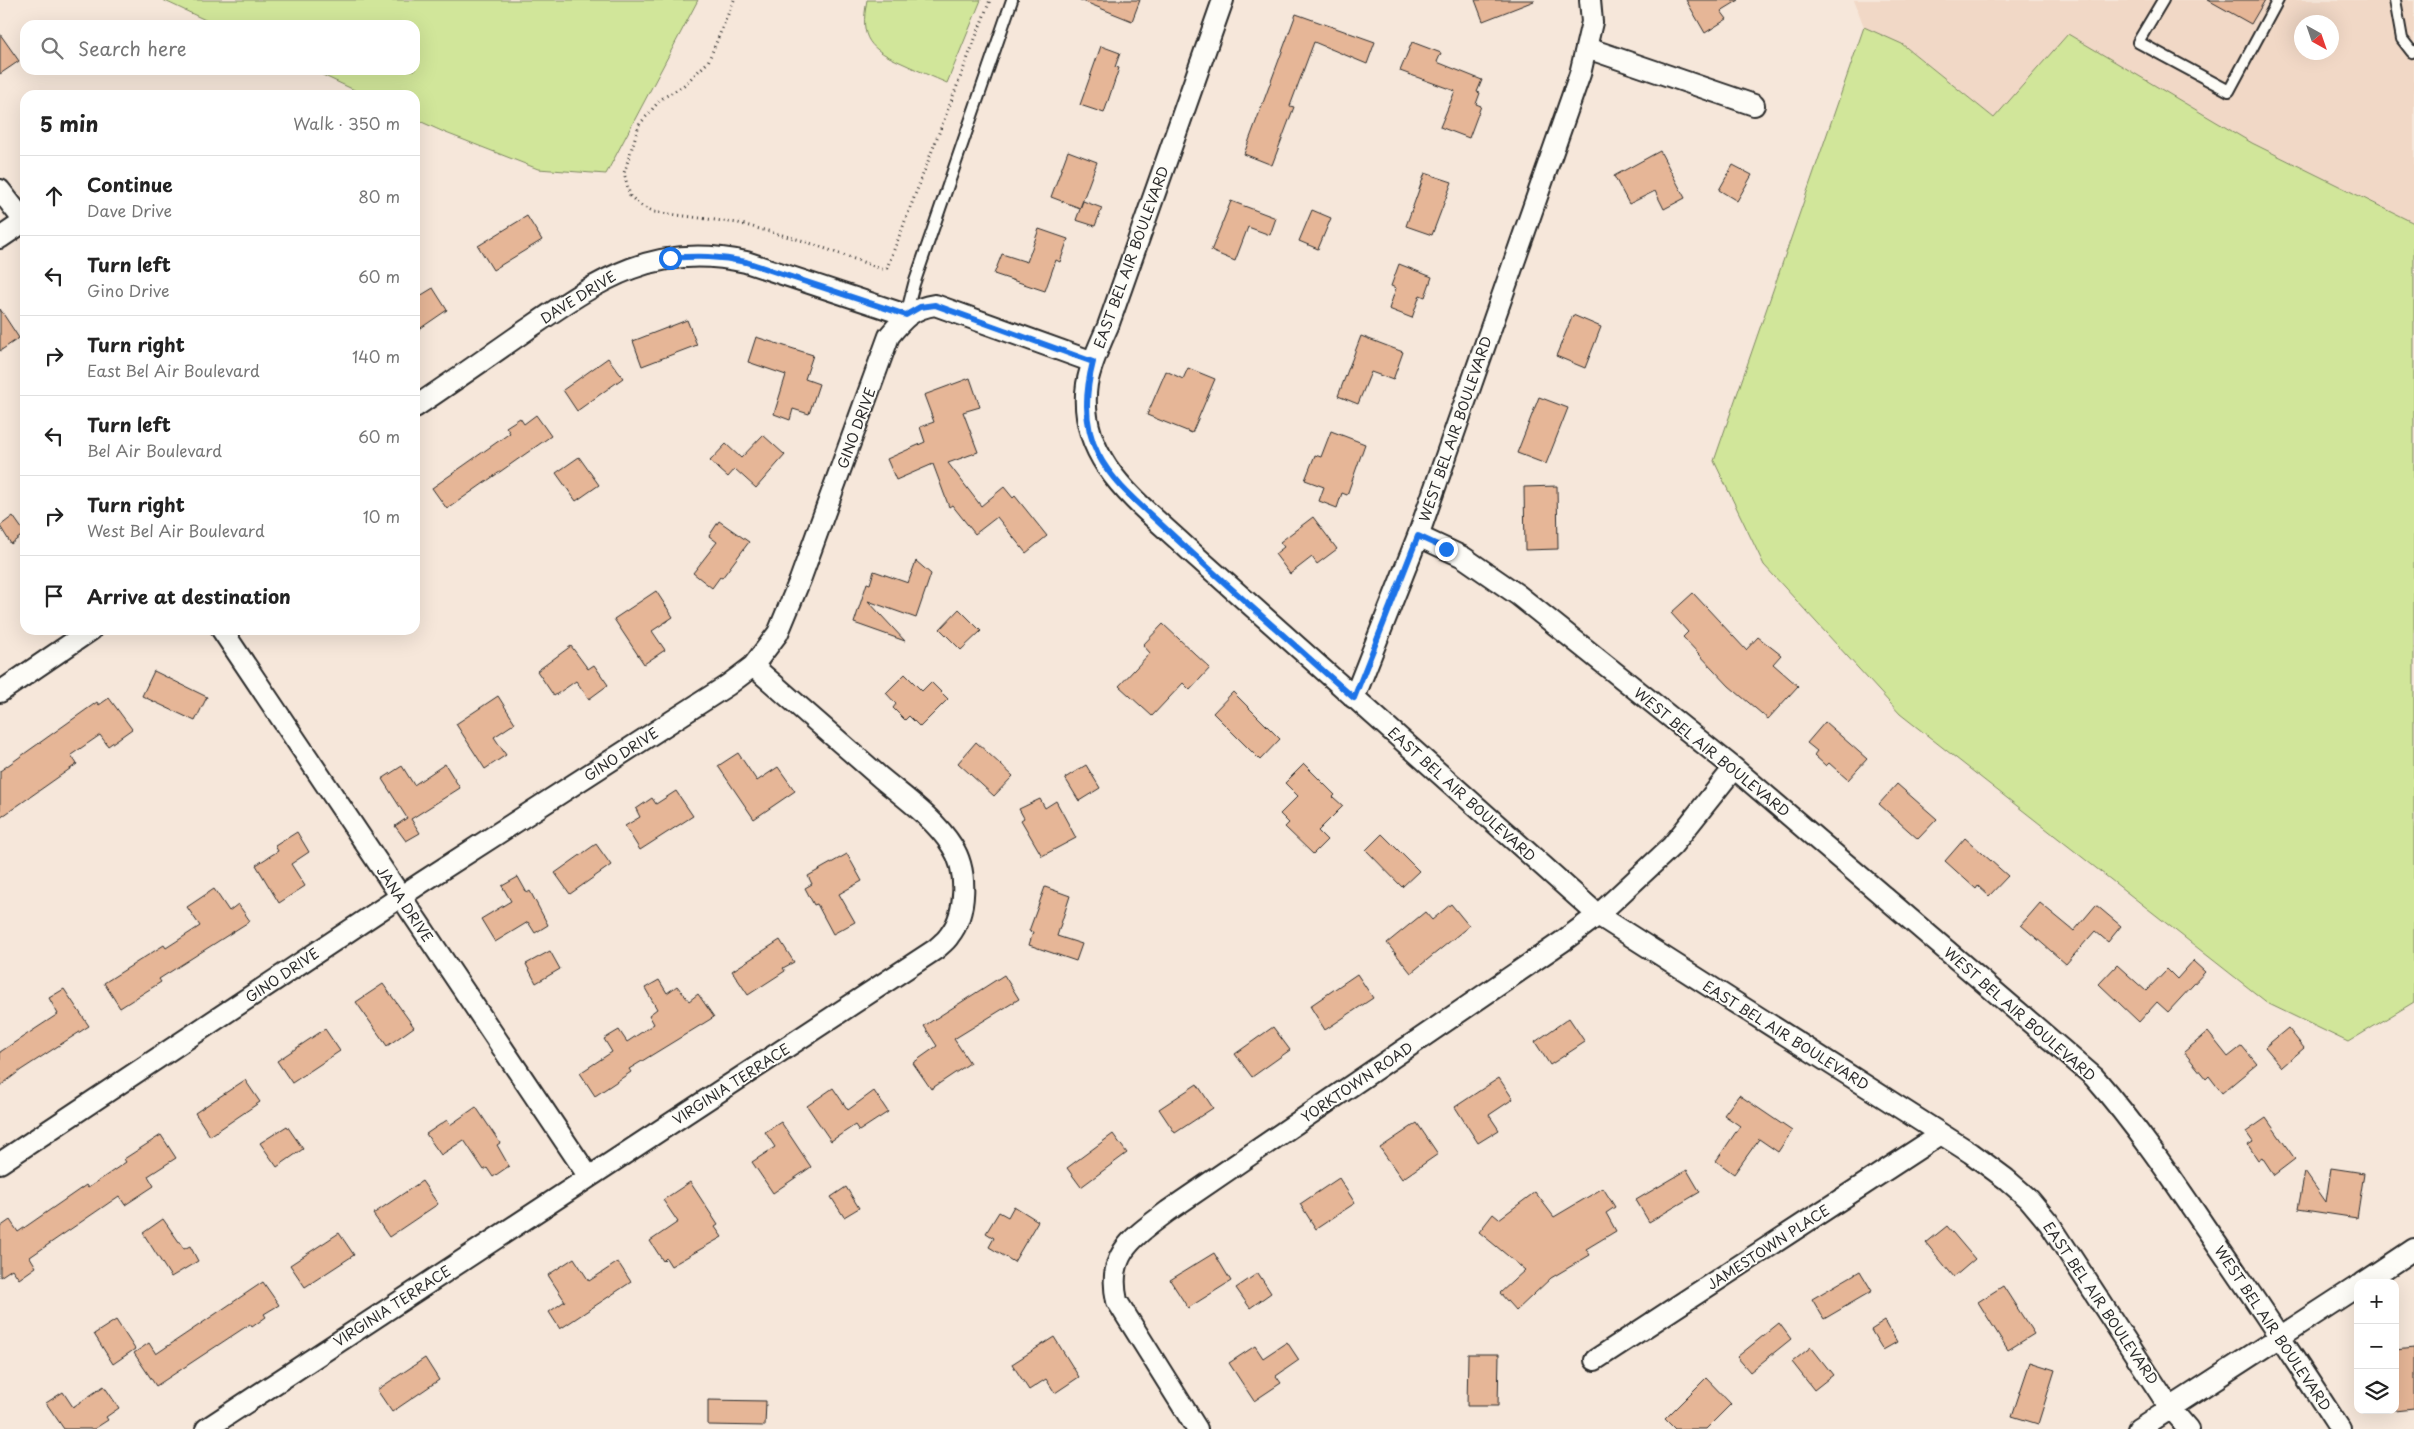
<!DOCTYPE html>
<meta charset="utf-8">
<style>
body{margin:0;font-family:"Playpen Sans",sans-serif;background:#f2f2f2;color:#222}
.controls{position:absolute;right:15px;bottom:15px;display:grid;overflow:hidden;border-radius:10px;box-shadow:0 5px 20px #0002}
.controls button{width:45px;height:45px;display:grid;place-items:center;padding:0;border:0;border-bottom:1px solid #e0e0e0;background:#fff;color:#222;font:25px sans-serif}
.compass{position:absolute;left:2294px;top:15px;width:45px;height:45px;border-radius:50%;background:#fff;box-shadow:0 5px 20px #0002;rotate:140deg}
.stop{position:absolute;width:15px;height:15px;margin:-11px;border:4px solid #1a73e8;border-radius:50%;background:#fff}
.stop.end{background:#1a73e8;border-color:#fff;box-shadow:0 1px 5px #0008}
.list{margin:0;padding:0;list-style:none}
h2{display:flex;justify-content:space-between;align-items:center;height:65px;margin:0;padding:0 20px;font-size:21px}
h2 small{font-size:16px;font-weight:400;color:#767676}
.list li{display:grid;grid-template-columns:32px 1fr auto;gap:15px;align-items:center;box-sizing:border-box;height:80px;padding:0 20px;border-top:1px solid #e0e0e0}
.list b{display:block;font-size:19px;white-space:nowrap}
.list p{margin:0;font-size:16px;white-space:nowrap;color:#767676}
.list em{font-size:16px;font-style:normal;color:#767676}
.icon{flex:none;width:28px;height:28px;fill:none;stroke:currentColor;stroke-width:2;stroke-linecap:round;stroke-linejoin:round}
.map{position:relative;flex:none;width:2414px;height:1429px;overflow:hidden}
.search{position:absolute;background:#fff;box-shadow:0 5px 20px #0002;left:20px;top:20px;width:400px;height:55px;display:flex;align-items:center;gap:12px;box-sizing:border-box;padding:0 18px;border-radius:15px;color:#767676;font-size:19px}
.panel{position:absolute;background:#fff;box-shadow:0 5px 20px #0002;left:20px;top:90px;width:400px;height:545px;border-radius:15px}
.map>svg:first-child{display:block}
.built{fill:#f1d8c6;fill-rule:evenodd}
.green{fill:#d1e69a;stroke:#7e8862}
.building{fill:#e6b697;stroke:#2b2b2b}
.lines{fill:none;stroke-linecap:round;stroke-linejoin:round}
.service-casing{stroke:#2b2b2b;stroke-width:14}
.minor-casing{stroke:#2b2b2b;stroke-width:24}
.path{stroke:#2b2b2b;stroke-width:3;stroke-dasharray:1 4;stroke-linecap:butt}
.service{stroke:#fdfcf7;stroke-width:10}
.minor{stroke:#fdfcf7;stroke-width:20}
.route{stroke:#1a73e8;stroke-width:6}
.labels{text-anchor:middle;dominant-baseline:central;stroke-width:4;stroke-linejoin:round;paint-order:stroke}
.street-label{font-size:14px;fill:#2b2b2b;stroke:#fdfcf7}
</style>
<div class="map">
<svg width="2414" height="1429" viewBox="0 0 2414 1429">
<rect width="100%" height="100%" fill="#f6e7da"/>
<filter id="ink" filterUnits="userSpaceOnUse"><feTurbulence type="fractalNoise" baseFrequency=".02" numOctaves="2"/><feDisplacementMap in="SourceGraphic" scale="10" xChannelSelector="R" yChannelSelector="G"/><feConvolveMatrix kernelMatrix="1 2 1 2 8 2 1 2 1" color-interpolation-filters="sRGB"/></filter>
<g filter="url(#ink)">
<path class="built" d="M 1854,0 L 2414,0 L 2414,223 L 2252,143 L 1994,118 L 1902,44 L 1864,27 ZM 2302,22 L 2332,22 L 2332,52 L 2302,52 Z"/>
<path class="green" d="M 163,0 L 698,0 L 606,174 L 538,169 L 446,133 L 415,119 L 415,95 L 365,95 L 312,70 L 415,70 L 415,25 L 216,25 Z
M 867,0 L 981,0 L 947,83 C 933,77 919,71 904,64 C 870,49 859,40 867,0 Z
M 1864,27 L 1902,44 L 1994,118 L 2068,34 L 2252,143 L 2414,223 L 2414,1002 L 2348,1042 L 2269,1004 L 1900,714 L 1764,565 L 1714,461 Z"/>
<path class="building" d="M 1080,0 L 1140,0 L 1132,21 Z
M 1475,0 L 1534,0 L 1534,1 L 1483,21 Z
M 1686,0 L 1739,0 L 1721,11 L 1727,19 L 1705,33 Z
M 2208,0 L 2265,0 L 2251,24 Z
M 1296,14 L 1375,42 L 1367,64 L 1314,42 L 1290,106 L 1294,107 L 1272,165 L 1244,154 Z
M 0,34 L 19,61 L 0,74 Z
M 1412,42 L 1441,53 L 1437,62 L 1482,80 L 1477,92 L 1480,93 L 1476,104 L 1481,106 L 1469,138 L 1440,127 L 1455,91 L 1400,71 Z
M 1101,46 L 1120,53 L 1115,67 L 1119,68 L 1104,113 L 1080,105 Z
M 1068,151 L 1097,162 L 1080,208 L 1051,197 Z
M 1660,151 L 1685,198 L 1664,209 L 1655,191 L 1629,204 L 1614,176 Z
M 1733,165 L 1752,175 L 1737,201 L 1719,190 Z
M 1425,173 L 1452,182 L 1432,235 L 1406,226 Z
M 1083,201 L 1102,208 L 1095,226 L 1076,220 Z
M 1231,201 L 1276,218 L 1270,235 L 1248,227 L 1235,261 L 1211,251 Z
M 1312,210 L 1331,218 L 1318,249 L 1299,241 Z
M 527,216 L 542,240 L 493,270 L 478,246 Z
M 1039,229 L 1068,239 L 1060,262 L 1056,260 L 1045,291 L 994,274 L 1002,254 L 1027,262 Z
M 1399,264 L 1432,277 L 1425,297 L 1420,295 L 1412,318 L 1389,309 L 1396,288 L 1391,286 Z
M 433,288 L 447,310 L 415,332 L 415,299 Z
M 0,309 L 19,338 L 0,351 Z
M 1573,315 L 1601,327 L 1585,368 L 1556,356 Z
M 687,320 L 697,345 L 642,366 L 633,341 Z
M 1361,336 L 1403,352 L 1393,380 L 1371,372 L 1358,404 L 1338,396 Z
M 756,337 L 813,355 L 805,379 L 819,384 L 809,414 L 793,409 L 790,420 L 774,414 L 786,375 L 748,362 Z
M 608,358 L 623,378 L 577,411 L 563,390 Z
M 1188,368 L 1215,379 L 1192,433 L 1147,415 L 1166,371 L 1183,379 Z
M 970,378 L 980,407 L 963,412 L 978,452 L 948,463 L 981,506 L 1004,487 L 1013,498 L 1015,496 L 1047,536 L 1026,553 L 997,517 L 975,534 L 952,505 L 949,507 L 933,464 L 896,480 L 887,459 L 925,442 L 920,427 L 934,422 L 924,395 Z
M 1539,397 L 1568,408 L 1546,464 L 1517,453 Z
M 536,415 L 551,436 L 447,509 L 432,488 L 510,433 L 506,427 L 520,418 L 524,424 Z
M 1331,431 L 1365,444 L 1347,495 L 1342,493 L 1337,508 L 1319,501 L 1324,487 L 1305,480 L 1315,455 L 1321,457 Z
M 763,435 L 785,455 L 756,488 L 735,469 L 728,477 L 710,461 L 726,444 L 741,458 Z
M 579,457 L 599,485 L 576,501 L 556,473 Z
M 1557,486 L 1558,549 L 1525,550 L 1524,487 Z
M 13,516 L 25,533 L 11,544 L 0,526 Z
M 1313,517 L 1337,549 L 1317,564 L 1312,557 L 1290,574 L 1275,554 L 1284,547 L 1280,542 Z
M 719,521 L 749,542 L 722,578 L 720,577 L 712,588 L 693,573 L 717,542 L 709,536 Z
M 916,561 L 931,574 L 916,618 L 868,601 L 905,641 L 854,623 L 867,583 L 870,584 L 874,571 L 908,583 Z
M 656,591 L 673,617 L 652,631 L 665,650 L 644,664 L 614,619 Z
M 1693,593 L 1746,650 L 1758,637 L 1781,655 L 1773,664 L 1798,686 L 1768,719 L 1729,686 L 1683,637 L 1688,632 L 1671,613 Z
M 959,609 L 981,631 L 961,650 L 940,629 Z
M 1163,624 L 1210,668 L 1190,690 L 1183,683 L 1152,716 L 1119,686 L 1150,653 L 1143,645 Z
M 571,646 L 588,669 L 594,665 L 608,685 L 589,699 L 576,681 L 554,696 L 537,671 Z
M 154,671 L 207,697 L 195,721 L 142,696 Z
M 905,674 L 922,691 L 931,682 L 948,699 L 920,727 L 909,716 L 905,720 L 893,708 L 896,704 L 886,693 Z
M 1233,692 L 1280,739 L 1260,760 L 1213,713 Z
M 498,696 L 515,723 L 494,737 L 506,755 L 485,769 L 456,724 Z
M 109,698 L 132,729 L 108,746 L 100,735 L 71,755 L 77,764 L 0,818 L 0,771 L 97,702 L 99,705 Z
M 1825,722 L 1867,759 L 1848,780 L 1829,763 L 1826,766 L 1814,755 L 1817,751 L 1807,743 Z
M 976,742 L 1013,776 L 994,796 L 958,763 Z
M 738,753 L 757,781 L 778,767 L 795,791 L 754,819 L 718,766 Z
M 445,764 L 460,788 L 411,819 L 420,833 L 406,841 L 395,826 L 407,818 L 382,779 L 402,766 L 414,785 Z
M 1304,764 L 1335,795 L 1333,797 L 1343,806 L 1318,831 L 1327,840 L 1313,854 L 1285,827 L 1289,823 L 1280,814 L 1298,796 L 1285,783 Z
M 1086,765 L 1100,788 L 1079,801 L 1065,778 Z
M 1897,784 L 1937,819 L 1918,839 L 1879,804 Z
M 676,791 L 693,816 L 640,850 L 625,826 L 640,817 L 636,809 L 652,798 L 656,804 Z
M 1040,799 L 1045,808 L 1056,801 L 1076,838 L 1042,856 L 1021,820 L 1024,818 L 1019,809 Z
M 297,832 L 309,852 L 291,864 L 305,886 L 279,903 L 256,865 L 278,851 L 275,846 Z
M 1382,834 L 1419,871 L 1402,887 L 1366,850 Z
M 1965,838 L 2008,876 L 1989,896 L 1978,886 L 1976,889 L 1945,861 Z
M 596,844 L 611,865 L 570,894 L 555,873 Z
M 847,854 L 862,881 L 839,894 L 855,922 L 833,934 L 817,904 L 814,905 L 805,888 L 812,884 L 808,876 Z
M 518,877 L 527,893 L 530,891 L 548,925 L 535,933 L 528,922 L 495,942 L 481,919 L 511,901 L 502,886 Z
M 1045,887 L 1070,896 L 1057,936 L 1082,944 L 1076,961 L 1029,945 L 1033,932 L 1029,931 Z
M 214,889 L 229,911 L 238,904 L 250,921 L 159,979 L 161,982 L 120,1008 L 104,983 L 164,945 L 166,948 L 200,926 L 187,907 Z
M 2040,903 L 2074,931 L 2096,905 L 2121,926 L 2108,942 L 2095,931 L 2066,964 L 2021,925 Z
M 1451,904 L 1469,926 L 1411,973 L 1387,943 L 1425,912 L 1432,920 Z
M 780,940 L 794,962 L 783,968 L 785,971 L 748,995 L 732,971 Z
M 550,951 L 560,969 L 536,983 L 526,964 Z
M 2193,961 L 2205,972 L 2168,1012 L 2157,1002 L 2139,1022 L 2099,984 L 2117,965 L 2146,991 L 2167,969 L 2177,979 Z
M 1357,974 L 1373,998 L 1325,1030 L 1310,1006 Z
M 1004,975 L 1019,999 L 954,1039 L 970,1063 L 931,1089 L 913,1063 L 937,1046 L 924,1026 Z
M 659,980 L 667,993 L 677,986 L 689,1001 L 698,994 L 714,1017 L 629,1069 L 631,1072 L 595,1096 L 580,1073 L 612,1052 L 604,1039 L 619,1030 L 627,1042 L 654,1024 L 649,1015 L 657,1009 L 645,988 Z
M 383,984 L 414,1027 L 387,1046 L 356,1002 Z
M 64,989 L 89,1026 L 21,1070 L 0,1086 L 0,1052 L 58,1014 L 49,998 Z
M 1569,1018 L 1585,1042 L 1550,1065 L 1535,1042 Z
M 1273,1027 L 1290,1050 L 1252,1077 L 1235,1054 Z
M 2288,1028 L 2304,1048 L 2282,1067 L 2265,1047 Z
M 325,1029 L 340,1051 L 292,1083 L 277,1061 Z
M 2208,1032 L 2228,1057 L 2242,1046 L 2257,1064 L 2222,1093 L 2209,1076 L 2206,1079 L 2184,1052 Z
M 1499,1078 L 1513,1099 L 1489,1115 L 1499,1130 L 1478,1143 L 1455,1107 Z
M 245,1080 L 260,1102 L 210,1136 L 195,1113 Z
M 1197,1084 L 1213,1108 L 1175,1133 L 1159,1109 Z
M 833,1088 L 848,1110 L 874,1091 L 888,1112 L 859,1131 L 855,1125 L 831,1141 L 807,1106 Z
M 1739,1095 L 1792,1131 L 1778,1152 L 1759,1139 L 1734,1174 L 1716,1161 L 1740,1126 L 1724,1115 Z
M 476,1107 L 500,1143 L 497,1145 L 509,1166 L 493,1177 L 487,1168 L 484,1170 L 464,1140 L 441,1155 L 426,1134 L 447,1120 L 450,1125 Z
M 2266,1118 L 2295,1159 L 2274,1175 L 2262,1157 L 2258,1160 L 2248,1145 L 2253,1142 L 2246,1132 Z
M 781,1122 L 811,1167 L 773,1193 L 752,1162 L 775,1147 L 765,1132 Z
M 1417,1123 L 1438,1154 L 1402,1179 L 1380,1148 Z
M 287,1126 L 303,1149 L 277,1167 L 260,1143 Z
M 1113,1134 L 1127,1153 L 1081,1187 L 1067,1168 Z
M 161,1135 L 176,1158 L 148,1176 L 154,1186 L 125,1205 L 119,1196 L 30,1257 L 36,1267 L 19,1279 L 12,1269 L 0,1277 L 0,1227 L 10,1220 L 18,1232 L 86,1185 L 88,1188 L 126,1162 L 124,1159 Z
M 2331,1168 L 2364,1173 L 2357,1218 L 2298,1209 L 2305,1172 L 2326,1202 Z
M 1687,1170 L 1700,1192 L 1649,1222 L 1636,1200 Z
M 1339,1178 L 1355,1203 L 1316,1229 L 1300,1204 Z
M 422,1181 L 438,1204 L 389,1237 L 373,1214 Z
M 690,1182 L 718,1225 L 715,1227 L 722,1237 L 671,1266 L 666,1258 L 663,1261 L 650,1241 L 678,1222 L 663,1200 Z
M 846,1187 L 859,1208 L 844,1217 L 831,1197 Z
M 1603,1188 L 1615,1207 L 1606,1213 L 1616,1231 L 1586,1249 L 1590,1255 L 1551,1278 L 1516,1311 L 1500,1293 L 1525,1270 L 1479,1232 L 1493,1214 L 1499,1219 L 1535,1192 L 1554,1217 Z
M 1014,1206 L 1038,1221 L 1014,1262 L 989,1247 L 994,1238 L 986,1233 L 999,1212 L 1008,1217 Z
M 163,1219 L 184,1249 L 190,1246 L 198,1261 L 171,1277 L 143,1233 Z
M 1947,1226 L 1975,1259 L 1954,1277 L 1926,1243 Z
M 339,1233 L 354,1255 L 305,1287 L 290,1265 Z
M 1214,1253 L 1231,1281 L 1188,1308 L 1170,1280 Z
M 574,1258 L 589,1281 L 618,1262 L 631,1282 L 560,1329 L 549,1312 L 565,1301 L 548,1275 Z
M 1860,1271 L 1872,1291 L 1824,1319 L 1812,1299 Z
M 1258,1273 L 1271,1293 L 1250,1308 L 1236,1288 Z
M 263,1282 L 279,1305 L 264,1314 L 266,1317 L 252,1327 L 250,1324 L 156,1386 L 134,1353 L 149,1343 L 156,1354 Z
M 2003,1286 L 2034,1334 L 2008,1350 L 1978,1302 Z
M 116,1320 L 135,1349 L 113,1364 L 94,1334 Z
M 1885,1321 L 1897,1342 L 1883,1350 L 1871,1330 Z
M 1779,1323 L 1791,1339 L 1750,1372 L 1737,1357 Z
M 1054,1337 L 1079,1377 L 1055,1393 L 1046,1379 L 1029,1390 L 1012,1364 Z
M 1287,1342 L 1299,1360 L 1276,1376 L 1281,1383 L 1254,1401 L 1229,1363 L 1255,1346 L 1263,1358 Z
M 1811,1347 L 1833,1375 L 1814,1390 L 1792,1362 Z
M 2414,1348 L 2414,1408 L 2395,1410 L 2395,1385 L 2397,1385 L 2395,1350 Z
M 1468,1354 L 1499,1354 L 1498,1406 L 1467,1406 Z
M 425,1358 L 439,1380 L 392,1412 L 377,1390 Z
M 2030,1362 L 2055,1370 L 2038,1424 L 2012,1416 Z
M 1706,1378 L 1731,1404 L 1706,1429 L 1675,1429 L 1665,1419 Z
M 104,1386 L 119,1408 L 106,1417 L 108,1420 L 94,1429 L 64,1429 L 46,1403 L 63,1392 L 73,1407 Z
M 708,1400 L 766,1401 L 765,1426 L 708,1425 Z"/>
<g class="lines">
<g class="service-casing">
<path id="service" d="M 2163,0 L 2138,42 L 2229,91 L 2278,0
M 2395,0 L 2402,39 L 2412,52 L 2414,51
M 906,315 L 914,284 L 1012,0"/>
</g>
<g class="minor-casing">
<path id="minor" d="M 1223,0 L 1108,326 C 1100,344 1091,363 1087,384 C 1076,460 1139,503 1188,549 L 1598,915 L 1971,1153 L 2006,1179 L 2029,1199 L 2049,1223 L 2170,1408 L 2188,1429
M 1587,48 L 1754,105
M 0,190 L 24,221
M 0,238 L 25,221
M 415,407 C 452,382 488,357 525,331 C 598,281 652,241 746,262 L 906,315
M 1418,536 L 1463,557 L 1518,595 L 1734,768 L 2094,1077 C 2135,1124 2170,1175 2205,1227 C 2251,1293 2296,1361 2340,1429
M 222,630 L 589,1177
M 0,692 L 91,630
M 1354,698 L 1418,536 L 1580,74 L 1592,22 L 1590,0
M 0,1163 L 421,883 L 728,685 L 753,666 L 778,633 L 800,580 L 889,336 C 903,319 912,308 935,305 L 1093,362
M 2363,1283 L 2414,1249
M 1595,1360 L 1941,1134
M 206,1429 L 936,949 C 940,945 946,941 949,936 C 967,914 968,870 952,846 C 935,819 905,798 881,778 C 838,740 795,703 753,666
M 1197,1429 L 1117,1301 C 1106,1253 1134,1237 1168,1211 L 1563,941 L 1598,915 L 1672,846 L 1734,768
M 2138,1429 L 2358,1286"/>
</g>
<path class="path" d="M 734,0 L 708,62 L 683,86 L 661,99 L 639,125 L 624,173 L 630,196 L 640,205 L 654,212 L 738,223 L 804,241 L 882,269 L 887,268 L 990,0"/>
<use href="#service" class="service"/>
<use href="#minor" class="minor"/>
</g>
</g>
<g class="lines" filter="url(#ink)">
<path class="route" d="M 670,258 C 697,256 719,256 746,262 L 906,315 L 920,307 L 935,305 L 1093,362 C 1085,393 1083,425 1098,454 C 1113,484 1143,507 1167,530 C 1228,587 1291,642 1354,698 L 1418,536 L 1446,549"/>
</g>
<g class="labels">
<g class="street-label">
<text transform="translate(1131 257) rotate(-70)">EAST BEL AIR BOULEVARD</text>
<text transform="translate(578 297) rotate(-32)">DAVE DRIVE</text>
<text transform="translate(856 428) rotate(-70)">GINO DRIVE</text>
<text transform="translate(1455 429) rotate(-71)">WEST BEL AIR BOULEVARD</text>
<text transform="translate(1712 752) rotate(39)">WEST BEL AIR BOULEVARD</text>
<text transform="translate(621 754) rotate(-33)">GINO DRIVE</text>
<text transform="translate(1462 794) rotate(42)">EAST BEL AIR BOULEVARD</text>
<text transform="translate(405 904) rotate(56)">JANA DRIVE</text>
<text transform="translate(282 975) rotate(-34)">GINO DRIVE</text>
<text transform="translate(2020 1014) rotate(41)">WEST BEL AIR BOULEVARD</text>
<text transform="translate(1786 1035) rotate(32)">EAST BEL AIR BOULEVARD</text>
<text transform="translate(1357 1082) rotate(-34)">YORKTOWN ROAD</text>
<text transform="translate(731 1084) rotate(-33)">VIRGINIA TERRACE</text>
<text transform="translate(1768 1247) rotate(-33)">JAMESTOWN PLACE</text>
<text transform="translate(2101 1303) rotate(56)">EAST BEL AIR BOULEVARD</text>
<text transform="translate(392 1306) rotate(-33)">VIRGINIA TERRACE</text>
<text transform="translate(2273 1328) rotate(56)">WEST BEL AIR BOULEVARD</text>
</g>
</g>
</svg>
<div class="controls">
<button>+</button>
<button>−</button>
<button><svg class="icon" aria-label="layers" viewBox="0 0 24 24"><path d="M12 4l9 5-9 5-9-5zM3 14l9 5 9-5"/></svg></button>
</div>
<svg class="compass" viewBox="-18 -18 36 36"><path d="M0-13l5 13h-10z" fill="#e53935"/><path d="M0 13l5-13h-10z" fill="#767676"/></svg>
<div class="stop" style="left:670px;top:258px"></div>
<div class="stop end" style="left:1446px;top:549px"></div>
<div class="search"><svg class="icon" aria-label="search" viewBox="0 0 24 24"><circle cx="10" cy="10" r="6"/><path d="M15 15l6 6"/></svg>Search here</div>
<section class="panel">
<h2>5 min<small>Walk · 350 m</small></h2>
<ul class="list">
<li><svg class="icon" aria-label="ahead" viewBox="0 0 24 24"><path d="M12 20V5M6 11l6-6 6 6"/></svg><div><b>Continue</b><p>Dave Drive</p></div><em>80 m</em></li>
<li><svg class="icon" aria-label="left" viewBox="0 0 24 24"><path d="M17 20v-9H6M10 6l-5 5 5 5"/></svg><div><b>Turn left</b><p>Gino Drive</p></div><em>60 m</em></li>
<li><svg class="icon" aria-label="right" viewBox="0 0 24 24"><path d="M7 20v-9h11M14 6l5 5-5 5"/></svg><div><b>Turn right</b><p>East Bel Air Boulevard</p></div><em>140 m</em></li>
<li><svg class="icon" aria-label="left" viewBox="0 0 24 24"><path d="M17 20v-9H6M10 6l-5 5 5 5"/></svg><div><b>Turn left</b><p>Bel Air Boulevard</p></div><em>60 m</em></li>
<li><svg class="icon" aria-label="right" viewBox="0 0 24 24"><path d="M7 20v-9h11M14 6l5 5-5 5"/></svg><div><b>Turn right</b><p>West Bel Air Boulevard</p></div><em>10 m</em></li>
<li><svg class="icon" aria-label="arrive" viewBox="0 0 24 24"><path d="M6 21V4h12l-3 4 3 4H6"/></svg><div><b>Arrive at destination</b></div></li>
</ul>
</section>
</div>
